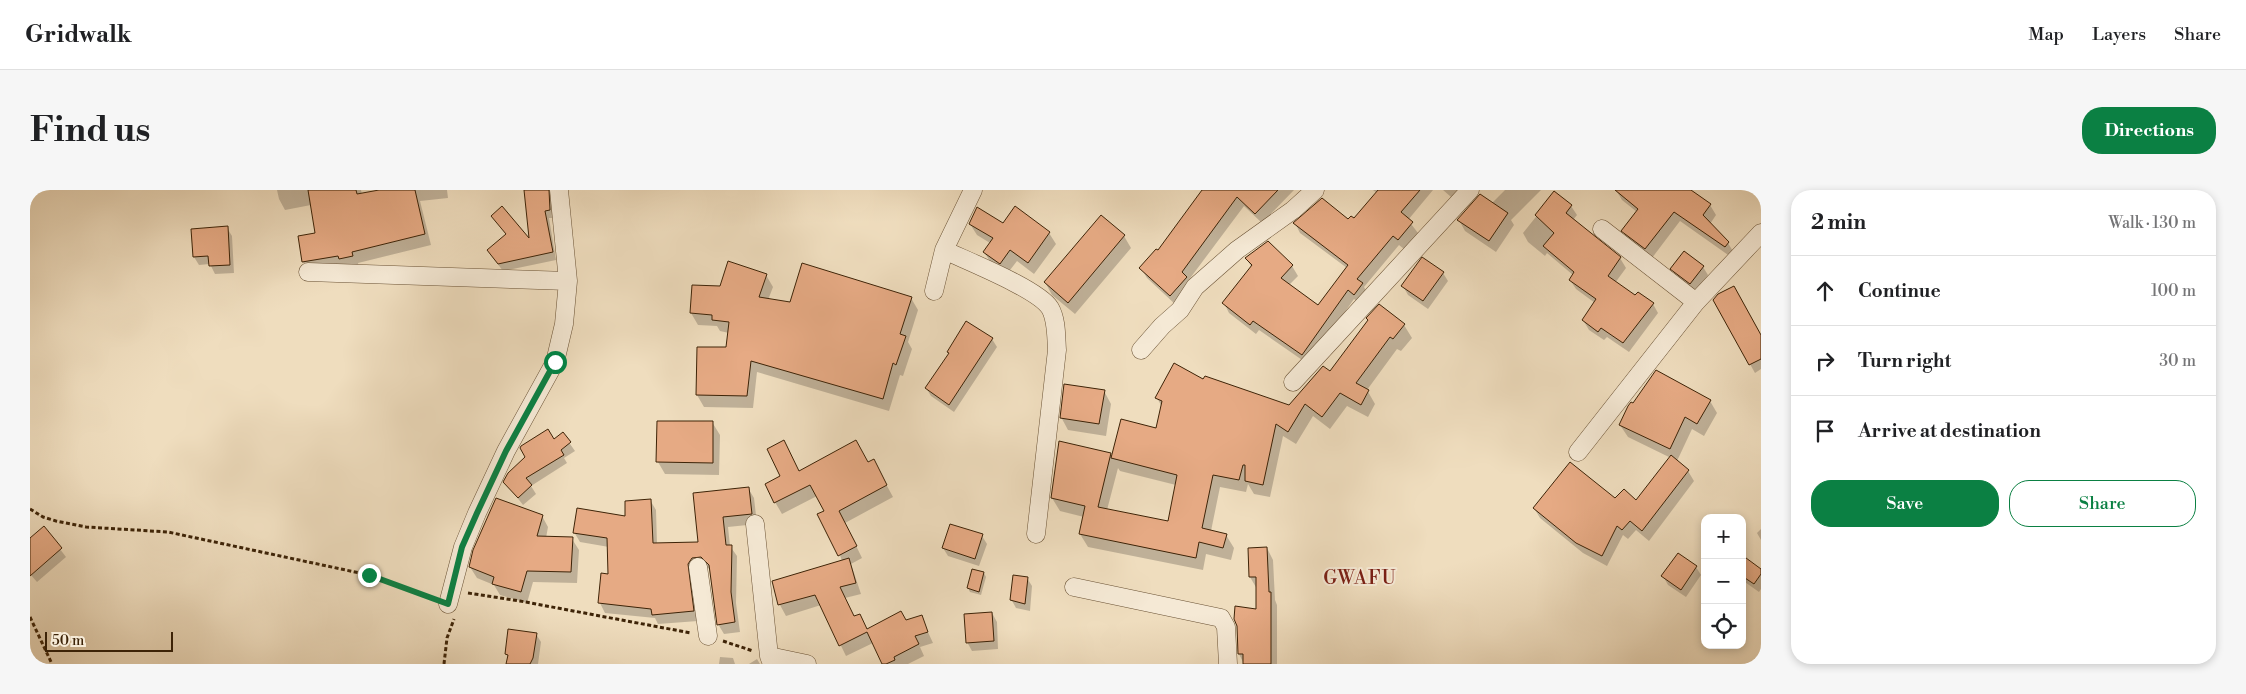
<!DOCTYPE html>
<meta charset="utf-8">
<style>
body{margin:0;font-family:"Libre Bodoni",serif;background:#f6f6f6;color:#202124}
.controls{position:absolute;right:15px;bottom:15px;display:grid;overflow:hidden;border-radius:10px;box-shadow:0 2px 8px #0003}
.controls button{width:45px;height:45px;display:grid;place-items:center;padding:0;border:0;border-bottom:1px solid #e0e0e0;background:#fff;color:#202124;font:25px sans-serif}
.scale{position:absolute;left:15px;bottom:12px;width:128px;box-sizing:border-box;padding-left:5px;border:2px solid #3d2307;border-top:0;font-size:14px;line-height:18px;white-space:nowrap;color:#3d2307;-webkit-text-stroke:4px #f5e9d5;paint-order:stroke}
.stop{position:absolute;width:15px;height:15px;margin:-11px;border:4px solid #0b8043;border-radius:50%;background:#fff}
.stop.end{background:#0b8043;border-color:#fff;box-shadow:0 1px 5px #0008}
.list{margin:0;padding:0;list-style:none}
h2{display:flex;justify-content:space-between;align-items:center;height:65px;margin:0;padding:0 20px;font-size:21px}
h2 small{font-size:16px;font-weight:400;color:#757577}
.list li{display:grid;grid-template-columns:32px 1fr auto;gap:15px;align-items:center;box-sizing:border-box;height:70px;padding:0 20px;border-top:1px solid #e0e0e0}
.list b{display:block;font-size:19px;white-space:nowrap}
.list em{font-size:16px;font-style:normal;color:#757577}
.actions{display:flex;gap:10px;padding:15px 20px}
.actions a{flex:1;padding:11px 0;border:1px solid #0b8043;border-radius:20px;text-align:center;font-size:18px;color:#0b8043}
.actions .main{background:#0b8043;color:#fff}
.icon{flex:none;width:28px;height:28px;fill:none;stroke:currentColor;stroke-width:2;stroke-linecap:round;stroke-linejoin:round}
.map{position:relative;flex:none;width:1731px;height:474px;overflow:hidden;border-radius:20px}
header{display:flex;align-items:center;gap:30px;box-sizing:border-box;height:70px;padding:0 25px;background:#fff;border-bottom:1px solid #e0e0e0}
header strong{font-size:24px}
nav{display:flex;gap:28px;margin-inline-start:auto;font-size:18px}
.intro{display:flex;align-items:center;justify-content:space-between;box-sizing:border-box;height:120px;padding:0 30px}
h1{margin:0;font-size:35px}
.button{padding:12px 22px;border-radius:20px;background:#0b8043;color:#fff;font-size:18px;font-weight:700}
main{display:flex;gap:30px;padding:0 30px}
aside{flex:1;background:#fff;border-radius:20px;box-shadow:0 2px 8px #0003}
.map>svg:first-child{display:block}
.shadow{fill:#0003;fill-rule:evenodd}
.building{fill:#e6aa84;stroke:#3d2307}
.lines{fill:none;stroke-linecap:round;stroke-linejoin:round}
.minor-casing{stroke:#6a5235;stroke-width:19}
.path{stroke:#3d2307;stroke-width:3;stroke-dasharray:4 2.5;stroke-linecap:butt}
.minor{stroke:#f5e9d5;stroke-width:18}
.route{stroke:#0b8043;stroke-width:6}
.labels{text-anchor:middle;dominant-baseline:central;stroke-width:4;stroke-linejoin:round;paint-order:stroke}
.quarter-label{font-size:19px;letter-spacing:1px;fill:#7a1f14;stroke:#f5e9d5}
</style>
<header>
<strong>Gridwalk</strong>
<nav><a>Map</a><a>Layers</a><a>Share</a></nav>
</header>
<div class="intro"><h1>Find us</h1><a class="button">Directions</a></div>
<main>
<div class="map">
<svg width="1731" height="474" viewBox="0 0 1731 474">
<rect width="100%" height="100%" fill="#efddbe"/>
<filter id="stains"><feTurbulence type="fractalNoise" baseFrequency=".004" numOctaves="4"/><feColorMatrix values="0 0 0 0 .2 0 0 0 0 .09 0 0 0 0 .02 0 0 0 .5 -.17"/></filter>
<radialGradient id="worn" r=".72"><stop offset=".6" stop-color="#630" stop-opacity="0"/><stop offset="1" stop-color="#630" stop-opacity=".3"/></radialGradient>
<path class="shadow" d="M 247,0 L 331,0 L 332,5 L 362,0 L 417,0 L 418,8 L 390,11 L 401,55 L 328,73 L 329,78 L 280,84 L 273,72 L 269,47 L 286,44 L 281,15 L 255,20 L 249,9 Z
M 495,0 L 522,0 L 524,28 L 519,28 L 526,70 L 473,81 L 458,61 L 477,45 L 462,26 L 501,52 Z
M 1173,0 L 1264,0 L 1232,33 L 1214,16 L 1158,91 L 1162,98 L 1146,115 L 1117,88 L 1111,78 L 1128,62 Z
M 1343,0 L 1403,0 L 1378,30 L 1388,43 L 1374,59 L 1369,55 L 1334,97 L 1338,104 L 1330,114 L 1324,109 L 1278,174 L 1229,140 L 1226,144 L 1199,123 L 1194,113 L 1222,78 L 1216,68 L 1238,52 L 1262,76 L 1268,86 L 1259,95 L 1289,116 L 1317,78 L 1270,43 L 1265,33 L 1324,30 L 1347,3 Z
M 1413,0 L 1436,0 L 1428,13 Z
M 1475,0 L 1511,0 L 1481,30 L 1484,35 L 1466,62 L 1435,41 L 1429,30 L 1462,13 Z
M 1586,0 L 1659,0 L 1680,15 L 1686,25 L 1680,34 L 1698,53 L 1704,63 L 1701,67 L 1650,31 L 1622,68 L 1599,51 L 1593,41 L 1607,22 L 1592,10 Z
M 1525,3 L 1541,16 L 1547,25 L 1543,30 L 1590,68 L 1596,78 L 1585,93 L 1606,107 L 1623,114 L 1628,123 L 1599,162 L 1577,147 L 1574,150 L 1559,140 L 1553,130 L 1565,113 L 1546,99 L 1540,90 L 1543,85 L 1517,63 L 1515,66 L 1498,52 L 1493,43 Z
M 940,34 L 974,35 L 1019,43 L 1026,54 L 1004,84 L 987,71 L 977,84 L 961,73 L 954,62 L 960,53 L 947,45 Z
M 197,38 L 202,46 L 204,83 L 185,84 L 180,74 L 169,75 L 164,67 Z
M 1094,46 L 1101,58 L 1045,124 L 1022,105 L 1015,92 Z
M 1673,77 L 1678,85 L 1665,101 L 1647,87 L 1642,79 Z
M 1413,83 L 1418,91 L 1398,119 L 1378,105 L 1373,96 Z
M 736,85 L 743,97 L 738,110 L 761,113 L 881,108 L 888,120 L 878,152 L 882,159 L 873,186 L 870,185 L 859,221 L 727,182 L 723,218 L 674,217 L 667,205 L 669,158 L 697,158 L 699,143 L 690,141 L 687,136 L 668,135 L 661,123 L 663,96 L 691,98 Z
M 1684,110 L 1731,148 L 1731,179 L 1725,183 Z
M 1349,116 L 1374,135 L 1382,148 L 1371,161 L 1367,159 L 1337,200 L 1345,214 L 1338,227 L 1317,216 L 1300,239 L 1283,226 L 1266,254 L 1253,246 L 1240,307 L 1224,304 L 1218,294 L 1216,302 L 1190,297 L 1181,341 L 1196,345 L 1204,358 L 1201,370 L 1176,364 L 1173,380 L 1058,357 L 1050,344 L 1054,327 L 1030,321 L 1022,308 L 1080,264 L 1082,268 L 1126,239 L 1132,217 L 1127,208 L 1174,191 L 1260,217 L 1301,183 ZM 1088,278 L 1090,281 L 1146,295 L 1138,332 L 1077,320 Z
M 962,149 L 967,157 L 924,222 L 901,206 L 896,198 Z
M 1074,201 L 1081,214 L 1076,246 L 1038,240 L 1031,227 Z
M 1680,211 L 1687,223 L 1674,246 L 1662,239 L 1647,271 L 1658,281 L 1664,291 L 1619,351 L 1606,340 L 1598,349 L 1593,345 L 1577,376 L 1553,363 L 1510,328 L 1504,318 L 1585,310 L 1606,311 L 1641,268 L 1598,247 L 1590,235 Z
M 682,232 L 690,245 L 689,285 L 635,284 L 628,272 Z
M 533,244 L 545,261 L 534,268 L 537,273 L 501,296 L 506,304 L 493,315 L 475,292 Z
M 838,274 L 850,283 L 863,307 L 815,333 L 832,368 L 821,374 L 831,404 L 815,408 L 824,428 L 829,425 L 838,440 L 891,427 L 903,453 L 890,457 L 894,466 L 878,474 L 853,474 L 843,453 L 816,466 L 791,415 L 756,426 L 750,415 L 743,392 L 812,371 L 795,321 L 787,306 L 752,324 L 745,312 L 769,282 Z
M 718,298 L 724,308 L 727,334 L 698,337 L 700,356 L 707,366 L 706,413 L 710,442 L 694,444 L 688,434 L 680,379 L 673,376 L 668,431 L 628,434 L 625,428 L 575,423 L 570,413 L 579,385 L 579,357 L 550,352 L 544,342 L 597,328 L 620,310 L 626,320 L 627,354 L 670,353 Z
M 512,326 L 518,337 L 516,348 L 542,349 L 549,360 L 547,393 L 503,392 L 497,413 L 470,405 L 464,395 L 447,388 L 440,377 Z
M 14,338 L 36,367 L 7,392 L 0,384 L 0,350 Z
M 1731,339 L 1731,350 L 1727,343 Z
M 952,346 L 957,354 L 949,376 L 918,366 L 913,358 Z
M 1237,358 L 1243,370 L 1245,410 L 1247,415 L 1247,474 L 1214,474 L 1209,464 L 1227,420 L 1227,399 L 1220,387 Z
M 1712,366 L 1731,380 L 1731,399 L 1729,402 L 1712,390 Z
M 1666,377 L 1671,385 L 1656,407 L 1638,395 L 1633,386 Z
M 943,381 L 954,383 L 956,387 L 951,405 L 940,402 L 938,398 Z
M 997,388 L 1002,396 L 1000,421 L 986,418 L 981,409 Z
M 962,423 L 967,432 L 968,459 L 942,461 L 937,452 Z
M 506,444 L 511,452 L 508,474 L 478,474 L 479,469 L 476,464 Z
M 690,467 L 703,468 L 705,474 L 689,474 Z
M 727,469 L 730,474 L 719,474 Z"/>
<path class="building" d="M 278,0 L 326,0 L 327,4 L 349,0 L 385,0 L 395,44 L 322,62 L 323,66 L 309,69 L 308,66 L 272,72 L 268,46 L 285,43 Z
M 494,0 L 519,0 L 520,20 L 515,21 L 523,62 L 468,74 L 457,60 L 476,44 L 461,26 L 472,16 L 499,48 Z
M 1172,0 L 1248,0 L 1225,24 L 1207,7 L 1152,82 L 1157,87 L 1140,106 L 1109,78 L 1126,59 L 1128,60 Z
M 1348,0 L 1390,0 L 1371,22 L 1383,32 L 1368,50 L 1363,46 L 1327,89 L 1333,93 L 1324,105 L 1318,100 L 1272,165 L 1223,131 L 1220,135 L 1192,113 L 1222,75 L 1215,68 L 1238,51 L 1263,75 L 1251,88 L 1288,115 L 1318,75 L 1263,33 L 1292,8 L 1318,29 L 1321,26 L 1324,28 Z
M 1585,0 L 1661,0 L 1681,14 L 1673,25 L 1699,52 L 1695,57 L 1644,22 L 1615,59 L 1591,41 L 1608,19 Z
M 1524,1 L 1542,15 L 1536,23 L 1591,67 L 1578,86 L 1605,105 L 1608,102 L 1624,113 L 1593,153 L 1571,138 L 1568,142 L 1552,130 L 1566,109 L 1539,90 L 1544,82 L 1513,56 L 1524,43 L 1505,25 Z
M 1450,4 L 1478,23 L 1459,51 L 1427,30 Z
M 985,16 L 1020,42 L 998,73 L 980,60 L 970,74 L 953,62 L 963,48 L 939,34 L 947,17 L 973,33 Z
M 1071,25 L 1095,45 L 1038,113 L 1014,92 Z
M 198,36 L 200,75 L 179,76 L 178,66 L 163,67 L 161,39 Z
M 1654,61 L 1674,76 L 1660,94 L 1640,79 Z
M 1392,67 L 1414,82 L 1393,111 L 1371,96 Z
M 698,71 L 737,84 L 729,107 L 760,112 L 772,73 L 882,107 L 870,144 L 876,146 L 866,175 L 863,173 L 853,209 L 721,171 L 717,206 L 666,205 L 667,157 L 696,157 L 699,132 L 682,130 L 682,125 L 660,123 L 662,95 L 690,96 Z
M 1704,96 L 1731,145 L 1731,169 L 1719,175 L 1683,110 L 1688,104 Z
M 1349,114 L 1375,134 L 1363,149 L 1360,147 L 1326,193 L 1339,200 L 1331,215 L 1310,203 L 1292,227 L 1275,214 L 1258,242 L 1246,234 L 1233,295 L 1215,291 L 1215,275 L 1213,275 L 1209,290 L 1183,285 L 1172,338 L 1197,344 L 1193,358 L 1169,352 L 1166,368 L 1049,344 L 1055,316 L 1021,308 L 1029,251 L 1081,263 L 1068,317 L 1138,331 L 1147,285 L 1081,268 L 1091,229 L 1126,238 L 1132,211 L 1125,208 L 1144,173 L 1173,189 L 1175,186 L 1259,215 L 1293,176 L 1300,181 L 1338,130 L 1336,128 Z
M 936,131 L 963,148 L 919,215 L 895,198 L 919,163 L 917,162 Z
M 1626,180 L 1681,210 L 1667,234 L 1655,227 L 1640,259 L 1589,235 L 1598,216 L 1601,212 L 1603,213 Z
M 1034,194 L 1075,200 L 1069,234 L 1030,228 Z
M 627,231 L 683,231 L 683,273 L 626,272 Z
M 518,239 L 524,249 L 533,242 L 541,252 L 531,260 L 534,265 L 496,288 L 502,295 L 488,308 L 473,292 L 478,283 L 495,267 L 490,258 L 491,256 Z
M 754,250 L 769,281 L 826,250 L 838,272 L 844,269 L 857,295 L 809,321 L 827,356 L 808,366 L 787,324 L 794,321 L 780,295 L 744,313 L 735,294 L 750,286 L 737,259 Z
M 1641,265 L 1659,280 L 1612,341 L 1600,331 L 1592,340 L 1587,336 L 1572,366 L 1546,353 L 1503,318 L 1540,272 L 1585,308 L 1594,299 L 1606,310 Z
M 719,297 L 722,324 L 693,327 L 696,355 L 702,355 L 701,402 L 705,432 L 687,435 L 679,375 L 671,367 L 662,368 L 658,374 L 664,421 L 622,425 L 621,419 L 568,413 L 571,383 L 578,384 L 577,348 L 543,343 L 547,318 L 595,326 L 595,311 L 621,309 L 623,353 L 668,352 L 663,303 Z
M 466,308 L 513,325 L 507,346 L 543,347 L 541,382 L 497,381 L 491,402 L 462,394 L 464,387 L 439,377 L 443,360 Z
M 920,334 L 953,344 L 945,369 L 912,358 Z
M 14,336 L 32,358 L 0,386 L 0,348 Z
M 1237,357 L 1239,402 L 1241,402 L 1241,474 L 1213,474 L 1213,464 L 1208,464 L 1207,436 L 1204,429 L 1205,416 L 1226,419 L 1226,387 L 1219,387 L 1218,358 Z
M 1648,363 L 1667,376 L 1651,400 L 1631,386 Z
M 1712,365 L 1731,379 L 1731,384 L 1724,394 L 1712,386 Z
M 819,368 L 826,393 L 810,397 L 824,426 L 830,424 L 837,439 L 871,421 L 876,430 L 892,425 L 898,442 L 885,446 L 889,454 L 864,467 L 865,470 L 856,474 L 852,474 L 837,442 L 809,456 L 785,405 L 748,415 L 742,391 Z
M 942,379 L 954,382 L 949,402 L 937,398 Z
M 983,385 L 998,387 L 995,414 L 980,410 Z
M 962,422 L 964,451 L 936,453 L 934,424 Z
M 478,439 L 507,443 L 503,468 L 500,474 L 476,474 L 478,465 L 475,464 Z"/>
<g class="lines">
<g class="minor-casing">
<path id="minor" d="M 1572,39 L 1666,112
M 914,60 C 937,71 1008,99 1020,118 C 1027,130 1026,147 1027,160 L 1006,344
M 278,82 L 538,91
M 904,101 L 914,60 L 943,0
M 1111,160 L 1132,136 L 1150,120 L 1165,97 L 1207,60 L 1263,20 L 1285,0
M 1263,192 L 1440,0
M 1548,262 L 1666,112 L 1731,43
M 725,334 L 739,466 L 742,474
M 668,377 L 678,446
M 1044,397 L 1191,428 L 1196,437 L 1198,474
M 418,414 L 433,357 L 447,323 L 476,261 L 525,172 L 534,134 L 538,91 L 529,0
M 739,466 L 777,474"/>
</g>
<path class="path" d="M 0,319 L 13,327 L 26,331 L 56,337 L 138,342 L 339,385 L 402,408
M 438,403 L 490,411 L 661,443
M 0,427 L 22,474
M 693,451 L 723,461
M 414,474 L 417,448 L 424,429"/>
<use href="#minor" class="minor"/>
</g>
<g class="lines">
<path class="route" d="M 339,385 L 418,414 L 432,357 L 447,323 L 476,261 L 525,172"/>
</g>
<g class="labels">
<g class="quarter-label">
<text x="1330" y="388">GWAFU</text>
</g>
</g>
<rect width="100%" height="100%" filter="url(#stains)"/>
<rect width="100%" height="100%" fill="url(#worn)"/>
</svg>
<div class="controls">
<button>+</button>
<button>−</button>
<button><svg class="icon" aria-label="locate" viewBox="0 0 24 24"><circle cx="12" cy="12" r="6"/><path d="M12 2v4M12 18v4M2 12h4M18 12h4"/></svg></button>
</div>
<div class="scale">50 m</div>
<div class="stop" style="left:525px;top:172px"></div>
<div class="stop end" style="left:339px;top:385px"></div>
</div>
<aside>
<h2>2 min<small>Walk · 130 m</small></h2>
<ul class="list">
<li><svg class="icon" aria-label="ahead" viewBox="0 0 24 24"><path d="M12 20V5M6 11l6-6 6 6"/></svg><div><b>Continue</b></div><em>100 m</em></li>
<li><svg class="icon" aria-label="right" viewBox="0 0 24 24"><path d="M7 20v-9h11M14 6l5 5-5 5"/></svg><div><b>Turn right</b></div><em>30 m</em></li>
<li><svg class="icon" aria-label="arrive" viewBox="0 0 24 24"><path d="M6 21V4h12l-3 4 3 4H6"/></svg><div><b>Arrive at destination</b></div></li>
</ul>
<div class="actions"><a class="main">Save</a><a>Share</a></div>
</aside>
</main>
